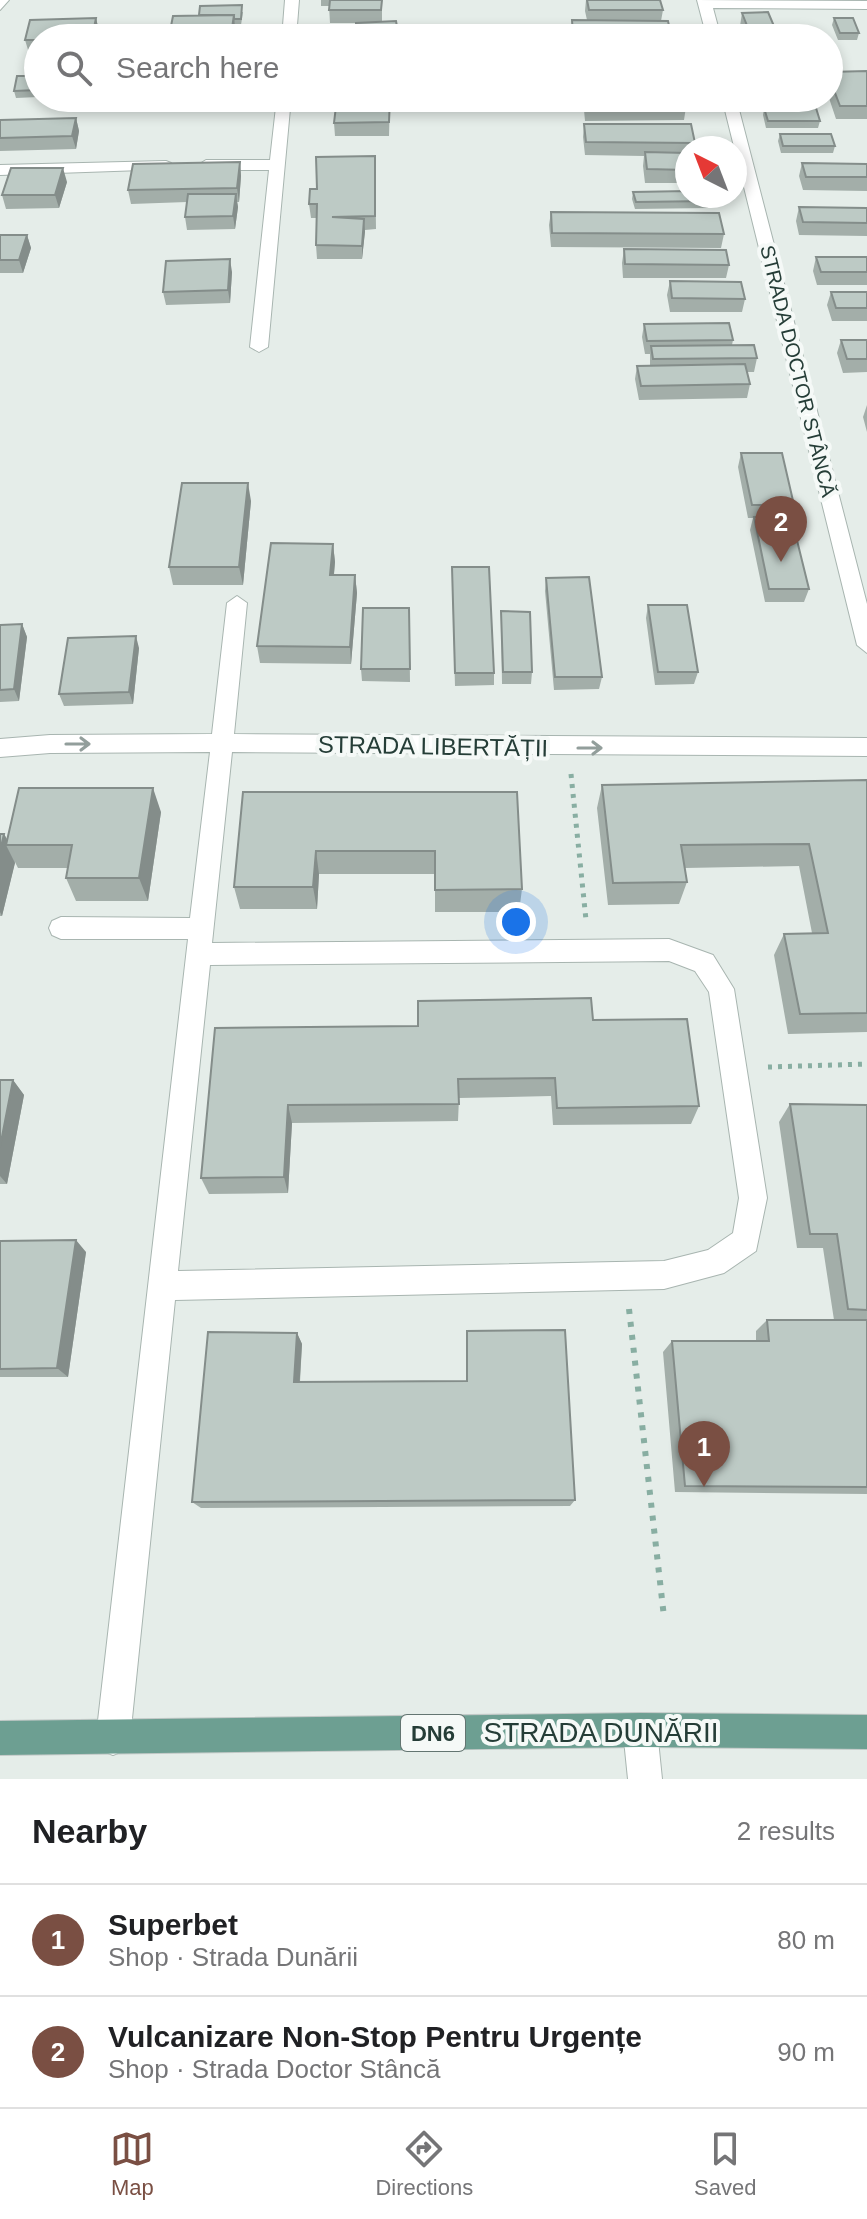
<!DOCTYPE html>
<meta charset="utf-8">
<style>
body{margin:0;font-family:Arial,sans-serif;background:#f6f6f6;color:#202124}
.compass{position:absolute;left:675px;top:136px;width:72px;height:72px;border-radius:50%;background:#fff;box-shadow:0 4px 12px #0003;rotate:318deg}
.you{position:absolute;left:516px;top:922px;width:28px;height:28px;margin:-20px;border:6px solid #fff;border-radius:50%;background:#1a73e8;box-shadow:0 0 0 12px #1a73e833}
.badge{display:grid;place-items:center;width:52px;height:52px;border-radius:50%;background:#7a4f43;color:#fff;font-size:26px;font-weight:700}
.pin{position:absolute;translate:-50% -66px;filter:drop-shadow(0 2px 4px #0008)}
.pin::after{content:'';position:absolute;top:42px;width:28px;height:24px;background:inherit;clip-path:polygon(0 0,100% 0,50% 100%)}
.list{margin:0;padding:0;list-style:none}
h2{display:flex;justify-content:space-between;align-items:center;height:104px;margin:0;padding:0 32px;font-size:34px}
h2 small{font-size:26px;font-weight:400;color:#757577}
.list li{display:grid;grid-template-columns:52px 1fr auto;gap:24px;align-items:center;box-sizing:border-box;height:112px;padding:0 32px;border-top:2px solid #e0e0e0}
.list b{display:block;font-size:30px;white-space:nowrap}
.list p{margin:0;font-size:26px;white-space:nowrap;color:#757577}
.list em{font-size:26px;font-style:normal;color:#757577}
.icon{flex:none;width:44px;height:44px;fill:none;stroke:currentColor;stroke-width:2;stroke-linecap:round;stroke-linejoin:round}
.map{position:relative;flex:none;width:867px;height:1779px;overflow:hidden}
.search{position:absolute;background:#fff;box-shadow:0 4px 12px #0003;left:24px;right:24px;top:24px;height:88px;display:flex;align-items:center;gap:20px;box-sizing:border-box;padding:0 28px;border-radius:44px;color:#757577;font-size:30px}
.sheet{height:328px;background:#fff}
nav{display:flex;justify-content:space-around;align-items:center;box-sizing:border-box;height:112px;border-top:2px solid #e0e0e0;background:#fff;font-size:22px;color:#757577}
nav a{display:grid;justify-items:center;gap:4px}
nav .on{color:#7a4f43}
.map>svg:first-child{display:block}
.lines{fill:none;stroke-linecap:round;stroke-linejoin:round}
.minor-casing{stroke:#a8b5b0;stroke-width:2}
.major-casing{stroke:#c2c9c7;stroke-width:2}
.path-far1{stroke:#88aea2;stroke-width:5;stroke-dasharray:4 6;stroke-linecap:butt}
.path{stroke:#88aea2;stroke-width:6;stroke-dasharray:5 8;stroke-linecap:butt}
.minor{fill:#fff;fill-rule:evenodd}
.major{fill:#6d9f92;fill-rule:evenodd}
.wall{fill:#a3aea9}
.shaded-wall{fill:#848d8a}
.building{fill:#bdcac5;stroke:#848d8a;stroke-width:2}
.oneway{stroke:#929e9b}
.labels{text-anchor:middle;dominant-baseline:central;stroke-width:8;stroke-linejoin:round;paint-order:stroke}
.far-street-label{font-size:20px;fill:#253d37;stroke:#f5f9f7}
.shield{fill:#f5f9f7;stroke:#637571;stroke-width:2}
.shield-label{font-size:22px;font-weight:bold;fill:#253d37}
.street-label{font-size:24px;fill:#253d37;stroke:#f5f9f7}
.near-street-label{font-size:28px;fill:#253d37;stroke:#f5f9f7}
</style>
<div class="map">
<svg width="867" height="1779" viewBox="0 0 867 1779">
<rect width="100%" height="100%" fill="#e5ede9"/>
<g class="lines">
<g class="minor-casing">
<path id="minor" d="M 0,0 L 9,0 L 0,10 Z
M 285,0 L 299,0 L 296,38 L 282,38 Z
M 697,0 L 867,1 L 867,9 L 713,8 L 721,38 L 707,38 Z
M 277,98 L 291,98 L 268,347 L 259,352 L 250,347 L 269,170 L 206,170 L 198,165 L 206,160 L 270,160 Z
M 722,98 L 736,98 L 867,604 L 867,653 L 857,645 Z
M 166,161 L 171,163 L 171,169 L 0,175 L 0,165 Z
M 237,596 L 247,603 L 234,734 L 867,738 L 867,756 L 232,752 L 212,943 L 669,939 L 713,955 L 734,989 L 767,1198 L 756,1251 L 724,1273 L 664,1289 L 175,1300 L 130,1738 L 125,1750 L 113,1755 L 101,1750 L 96,1738 L 188,939 L 61,939 L 52,935 L 49,928 L 52,921 L 61,917 L 190,918 L 210,752 L 50,753 L 0,757 L 0,739 L 50,735 L 212,734 L 227,603 ZM 669,961 L 695,971 L 709,992 L 739,1198 L 733,1233 L 708,1250 L 664,1261 L 178,1271 L 210,965 Z
M 640,1713 L 652,1718 L 657,1730 L 662,1779 L 628,1779 L 623,1730 L 628,1718 Z"/>
</g>
<g class="major-casing">
<path id="major" d="M 640,1713 L 867,1715 L 867,1749 L 640,1747 L 0,1755 L 0,1721 Z"/>
</g>
<path class="path-far1" d="M 571,774 L 586,920
M 768,1067 L 867,1064"/>
<path class="path" d="M 629,1309 L 664,1617"/>
<use href="#minor" class="minor"/>
<use href="#major" class="major"/>
</g>
<path class="wall" d="M 321,0 L 382,0 L 382,22 L 396,21 L 398,38 L 347,38 L 356,29 L 356,23 L 330,23 L 329,6 L 321,6 Z
M 586,0 L 663,10 L 661,21 L 671,35 L 670,38 L 571,38 L 572,20 L 587,20 L 585,11 Z
M 243,12 L 241,25 L 235,26 L 234,38 L 170,38 L 169,36 L 199,15 Z
M 742,13 L 779,38 L 745,38 L 740,26 Z
M 96,18 L 99,31 L 97,38 L 38,38 L 38,53 L 29,53 L 25,40 Z
M 834,18 L 859,33 L 857,40 L 838,40 L 832,25 Z
M 867,71 L 867,119 L 836,119 L 829,98 L 829,72 Z
M 38,76 L 38,97 L 16,98 L 14,91 Z
M 176,98 L 225,98 L 176,101 Z
M 328,98 L 390,98 L 389,136 L 335,136 L 334,123 L 336,107 L 329,107 Z
M 585,98 L 686,107 L 684,120 L 585,121 L 584,110 Z
M 764,108 L 820,121 L 818,128 L 766,128 L 763,115 Z
M 76,118 L 79,131 L 76,149 L 0,151 L 0,120 Z
M 584,124 L 695,143 L 694,148 L 687,148 L 687,183 L 645,183 L 643,166 L 644,156 L 585,155 L 583,137 Z
M 780,134 L 835,146 L 833,153 L 781,153 L 778,141 Z
M 375,156 L 376,229 L 365,230 L 362,259 L 317,259 L 316,245 L 317,218 L 311,218 L 309,204 L 317,189 Z
M 240,162 L 241,176 L 239,202 L 237,202 L 238,207 L 235,229 L 187,230 L 185,217 L 187,202 L 131,204 L 128,190 Z
M 802,163 L 867,164 L 867,191 L 803,190 L 799,176 Z
M 67,182 L 59,208 L 6,209 L 2,195 Z
M 633,192 L 709,201 L 708,208 L 635,209 L 632,199 Z
M 799,207 L 867,208 L 867,236 L 799,235 L 796,221 Z
M 551,212 L 724,234 L 721,248 L 551,247 L 549,225 Z
M 0,235 L 27,235 L 31,248 L 23,273 L 0,273 Z
M 624,249 L 729,265 L 726,278 L 623,278 L 622,263 Z
M 816,257 L 867,257 L 867,285 L 817,285 L 813,271 Z
M 232,272 L 230,303 L 166,305 L 163,292 Z
M 670,281 L 745,299 L 742,312 L 670,312 L 667,295 Z
M 831,292 L 867,292 L 867,321 L 832,321 L 827,305 Z
M 644,324 L 733,340 L 732,345 L 757,358 L 754,372 L 747,372 L 750,384 L 747,398 L 639,400 L 635,379 L 637,366 L 650,365 L 650,354 L 645,354 L 642,337 Z
M 841,340 L 867,340 L 867,372 L 843,373 L 837,353 Z
M 867,405 L 867,432 L 863,417 Z
M 741,453 L 794,505 L 790,517 L 809,589 L 804,602 L 765,602 L 750,530 L 753,518 L 748,518 L 738,467 Z
M 251,501 L 243,585 L 173,585 L 169,567 Z
M 333,544 L 335,562 L 334,575 L 355,575 L 357,593 L 351,664 L 260,663 L 257,646 Z
M 546,578 L 602,677 L 599,689 L 554,690 L 545,591 Z
M 452,580 L 494,673 L 494,685 L 455,686 Z
M 648,605 L 698,672 L 694,684 L 655,685 L 646,618 Z
M 409,608 L 410,682 L 362,681 L 361,669 Z
M 501,611 L 532,672 L 531,684 L 502,684 Z
M 22,624 L 27,637 L 19,701 L 0,702 L 0,625 Z
M 139,648 L 133,704 L 64,706 L 59,694 Z
M 867,780 L 867,1032 L 788,1034 L 774,955 L 784,934 L 812,933 L 799,866 L 685,868 L 687,882 L 679,904 L 608,905 L 597,808 L 602,785 Z
M 243,792 L 517,792 L 522,889 L 519,912 L 435,912 L 435,874 L 319,874 L 317,909 L 240,909 L 234,887 Z
M 161,812 L 148,901 L 76,901 L 66,878 L 68,868 L 18,868 L 15,862 L 2,916 L 0,916 L 0,834 L 4,834 L 7,839 Z
M 593,1020 L 699,1106 L 691,1124 L 553,1125 L 551,1096 L 459,1098 L 458,1121 L 292,1123 L 288,1193 L 209,1194 L 201,1178 L 215,1028 L 418,1026 Z
M 0,1080 L 13,1080 L 24,1095 L 7,1184 L 0,1184 Z
M 790,1104 L 867,1105 L 867,1494 L 675,1492 L 663,1352 L 672,1341 L 756,1341 L 756,1331 L 767,1320 L 834,1320 L 823,1248 L 797,1248 L 779,1122 Z
M 0,1241 L 86,1252 L 68,1377 L 0,1377 Z
M 467,1331 L 575,1500 L 570,1506 L 201,1508 L 192,1502 L 297,1333 L 302,1344 L 300,1382 L 466,1381 Z"/>
<path class="shaded-wall" d="M 234,15 L 235,28 L 234,38 L 231,38 Z
M 96,18 L 99,31 L 97,38 L 92,38 Z
M 76,118 L 79,131 L 76,149 L 72,136 Z
M 240,162 L 241,176 L 239,202 L 237,188 Z
M 63,168 L 67,182 L 59,208 L 55,195 Z
M 236,194 L 238,207 L 235,229 L 233,216 Z
M 364,219 L 365,232 L 362,259 L 362,246 Z
M 27,235 L 31,248 L 23,273 L 19,260 Z
M 230,259 L 232,272 L 230,303 L 228,290 Z
M 248,483 L 251,501 L 243,585 L 239,567 Z
M 333,544 L 335,562 L 332,593 L 330,575 Z
M 355,575 L 357,593 L 351,664 L 350,647 Z
M 22,624 L 27,637 L 19,701 L 14,689 Z
M 136,636 L 139,648 L 133,704 L 129,692 Z
M 153,788 L 161,812 L 148,901 L 139,878 Z
M 4,834 L 10,845 L 6,845 L 15,863 L 2,916 L 0,912 L 0,851 Z
M 316,851 L 319,874 L 317,909 L 313,887 Z
M 13,1080 L 24,1095 L 7,1184 L 0,1176 L 0,1147 Z
M 288,1105 L 292,1123 L 288,1193 L 284,1177 Z
M 76,1240 L 86,1252 L 68,1377 L 57,1368 Z
M 297,1333 L 302,1344 L 299,1392 L 294,1382 Z"/>
<path class="building" d="M 330,0 L 382,0 L 381,10 L 329,10 Z
M 587,0 L 660,0 L 663,10 L 589,10 Z
M 242,5 L 241,19 L 234,19 L 234,15 L 199,15 L 200,6 Z
M 768,12 L 779,38 L 752,38 L 742,13 Z
M 234,15 L 231,35 L 169,36 L 173,16 Z
M 96,18 L 92,38 L 38,38 L 38,40 L 25,40 L 30,20 Z
M 834,18 L 853,18 L 859,33 L 840,33 Z
M 572,20 L 668,21 L 671,35 L 573,34 Z
M 396,21 L 398,32 L 384,33 L 384,38 L 347,38 L 346,29 L 356,29 L 356,23 Z
M 867,71 L 867,106 L 840,106 L 829,77 L 829,72 Z
M 17,76 L 38,76 L 38,90 L 14,91 Z
M 337,98 L 390,98 L 389,122 L 334,123 Z
M 585,98 L 684,98 L 686,107 L 587,108 Z
M 764,108 L 816,108 L 820,121 L 768,121 Z
M 76,118 L 72,136 L 0,138 L 0,120 Z
M 584,124 L 691,124 L 695,143 L 586,142 Z
M 780,134 L 831,134 L 835,146 L 783,146 Z
M 645,152 L 687,153 L 687,170 L 647,169 Z
M 375,156 L 375,216 L 332,217 L 364,219 L 362,246 L 316,245 L 317,204 L 309,204 L 310,189 L 317,189 L 316,157 Z
M 240,162 L 237,188 L 128,190 L 133,164 Z
M 802,163 L 867,164 L 867,177 L 806,177 Z
M 11,168 L 63,168 L 55,195 L 2,195 Z
M 687,191 L 687,196 L 708,196 L 709,201 L 636,202 L 633,192 Z
M 188,194 L 236,194 L 233,216 L 185,217 Z
M 799,207 L 867,208 L 867,223 L 803,222 Z
M 551,212 L 719,213 L 724,234 L 552,233 Z
M 0,235 L 27,235 L 19,260 L 0,260 Z
M 624,249 L 726,250 L 729,265 L 625,264 Z
M 816,257 L 867,257 L 867,272 L 821,272 Z
M 230,259 L 228,290 L 163,292 L 166,261 Z
M 670,281 L 741,282 L 745,299 L 672,298 Z
M 831,292 L 867,292 L 867,308 L 836,308 Z
M 729,323 L 733,340 L 647,341 L 644,324 Z
M 841,340 L 867,340 L 867,359 L 847,359 Z
M 754,345 L 757,358 L 653,359 L 651,346 Z
M 745,364 L 750,384 L 641,386 L 637,366 Z
M 741,453 L 782,453 L 794,505 L 752,505 Z
M 182,483 L 248,483 L 239,567 L 169,567 Z
M 791,516 L 809,589 L 769,589 L 754,517 Z
M 271,543 L 333,544 L 330,575 L 355,575 L 350,647 L 257,646 Z
M 452,567 L 489,567 L 494,673 L 455,673 Z
M 589,577 L 602,677 L 555,677 L 546,578 Z
M 648,605 L 687,605 L 698,672 L 658,672 Z
M 363,608 L 409,608 L 410,669 L 361,669 Z
M 501,611 L 530,612 L 532,672 L 503,672 Z
M 22,624 L 14,689 L 0,690 L 0,625 Z
M 136,636 L 129,692 L 59,694 L 68,638 Z
M 867,780 L 867,1013 L 800,1014 L 784,934 L 828,933 L 809,844 L 681,845 L 687,882 L 613,883 L 602,785 Z
M 19,788 L 153,788 L 139,878 L 66,878 L 72,845 L 6,845 Z
M 243,792 L 517,792 L 522,889 L 435,890 L 435,851 L 316,851 L 313,887 L 234,887 Z
M 0,834 L 4,834 L 0,851 Z
M 591,998 L 593,1020 L 687,1019 L 699,1106 L 557,1108 L 555,1078 L 458,1079 L 459,1104 L 288,1105 L 284,1177 L 201,1178 L 215,1028 L 418,1026 L 418,1001 Z
M 0,1080 L 13,1080 L 0,1147 Z
M 790,1104 L 867,1105 L 867,1310 L 848,1309 L 837,1234 L 810,1234 Z
M 76,1240 L 57,1368 L 0,1369 L 0,1241 Z
M 767,1320 L 867,1320 L 867,1487 L 685,1486 L 672,1341 L 769,1341 Z
M 565,1330 L 575,1500 L 192,1502 L 208,1332 L 297,1333 L 294,1382 L 467,1381 L 467,1331 Z"/>
<defs><path id="oneway-shaft" d="M-6 0H5M1.5-3L5.5 0L1.5 3" fill="none" stroke-width="1.6" stroke-linecap="round" stroke-linejoin="round" transform="scale(2)"/></defs>
<g class="oneway">
<use href="#oneway-shaft" transform="translate(78 744)"/>
<use href="#oneway-shaft" transform="translate(590 748)"/>
</g>
<g class="labels">
<g class="far-street-label">
<text transform="translate(798 371) rotate(76)">STRADA DOCTOR STÂNCĂ</text>
</g>
<rect class="shield" x="401" y="1715" width="64" height="36" rx="6"/>
<g class="shield-label">
<text x="433" y="1733">DN6</text>
</g>
<g class="street-label">
<text transform="translate(433 746) rotate(1)">STRADA LIBERTĂȚII</text>
</g>
<g class="near-street-label">
<text x="601" y="1732">STRADA DUNĂRII</text>
</g>
</g>
</svg>
<svg class="compass" viewBox="-18 -18 36 36"><path d="M0-13l5 13h-10z" fill="#e53935"/><path d="M0 13l5-13h-10z" fill="#757577"/></svg>
<div class="you"></div>
<div class="pin badge" style="left:704px;top:1487px">1</div>
<div class="pin badge" style="left:781px;top:562px">2</div>
<div class="search"><svg class="icon" aria-label="search" viewBox="0 0 24 24"><circle cx="10" cy="10" r="6"/><path d="M15 15l6 6"/></svg>Search here</div>
</div>
<section class="sheet">
<h2>Nearby<small>2 results</small></h2>
<ul class="list">
<li><span class="badge">1</span><div><b>Superbet</b><p>Shop · Strada Dunării</p></div><em>80 m</em></li>
<li><span class="badge">2</span><div><b>Vulcanizare Non-Stop Pentru Urgențe</b><p>Shop · Strada Doctor Stâncă</p></div><em>90 m</em></li>
</ul>
</section>
<nav>
<a class="on"><svg class="icon" aria-label="map" viewBox="0 0 24 24"><path d="M3 6l6-2 6 2 6-2v14l-6 2-6-2-6 2zM9 4v14M15 6v14"/></svg>Map</a>
<a><svg class="icon" aria-label="directions" viewBox="0 0 24 24"><path d="M12 3l9 9-9 9-9-9zM9 14v-3h6M13 9l2 2-2 2"/></svg>Directions</a>
<a><svg class="icon" aria-label="saved" viewBox="0 0 24 24"><path d="M7 4h10v16l-5-4-5 4z"/></svg>Saved</a>
</nav>
